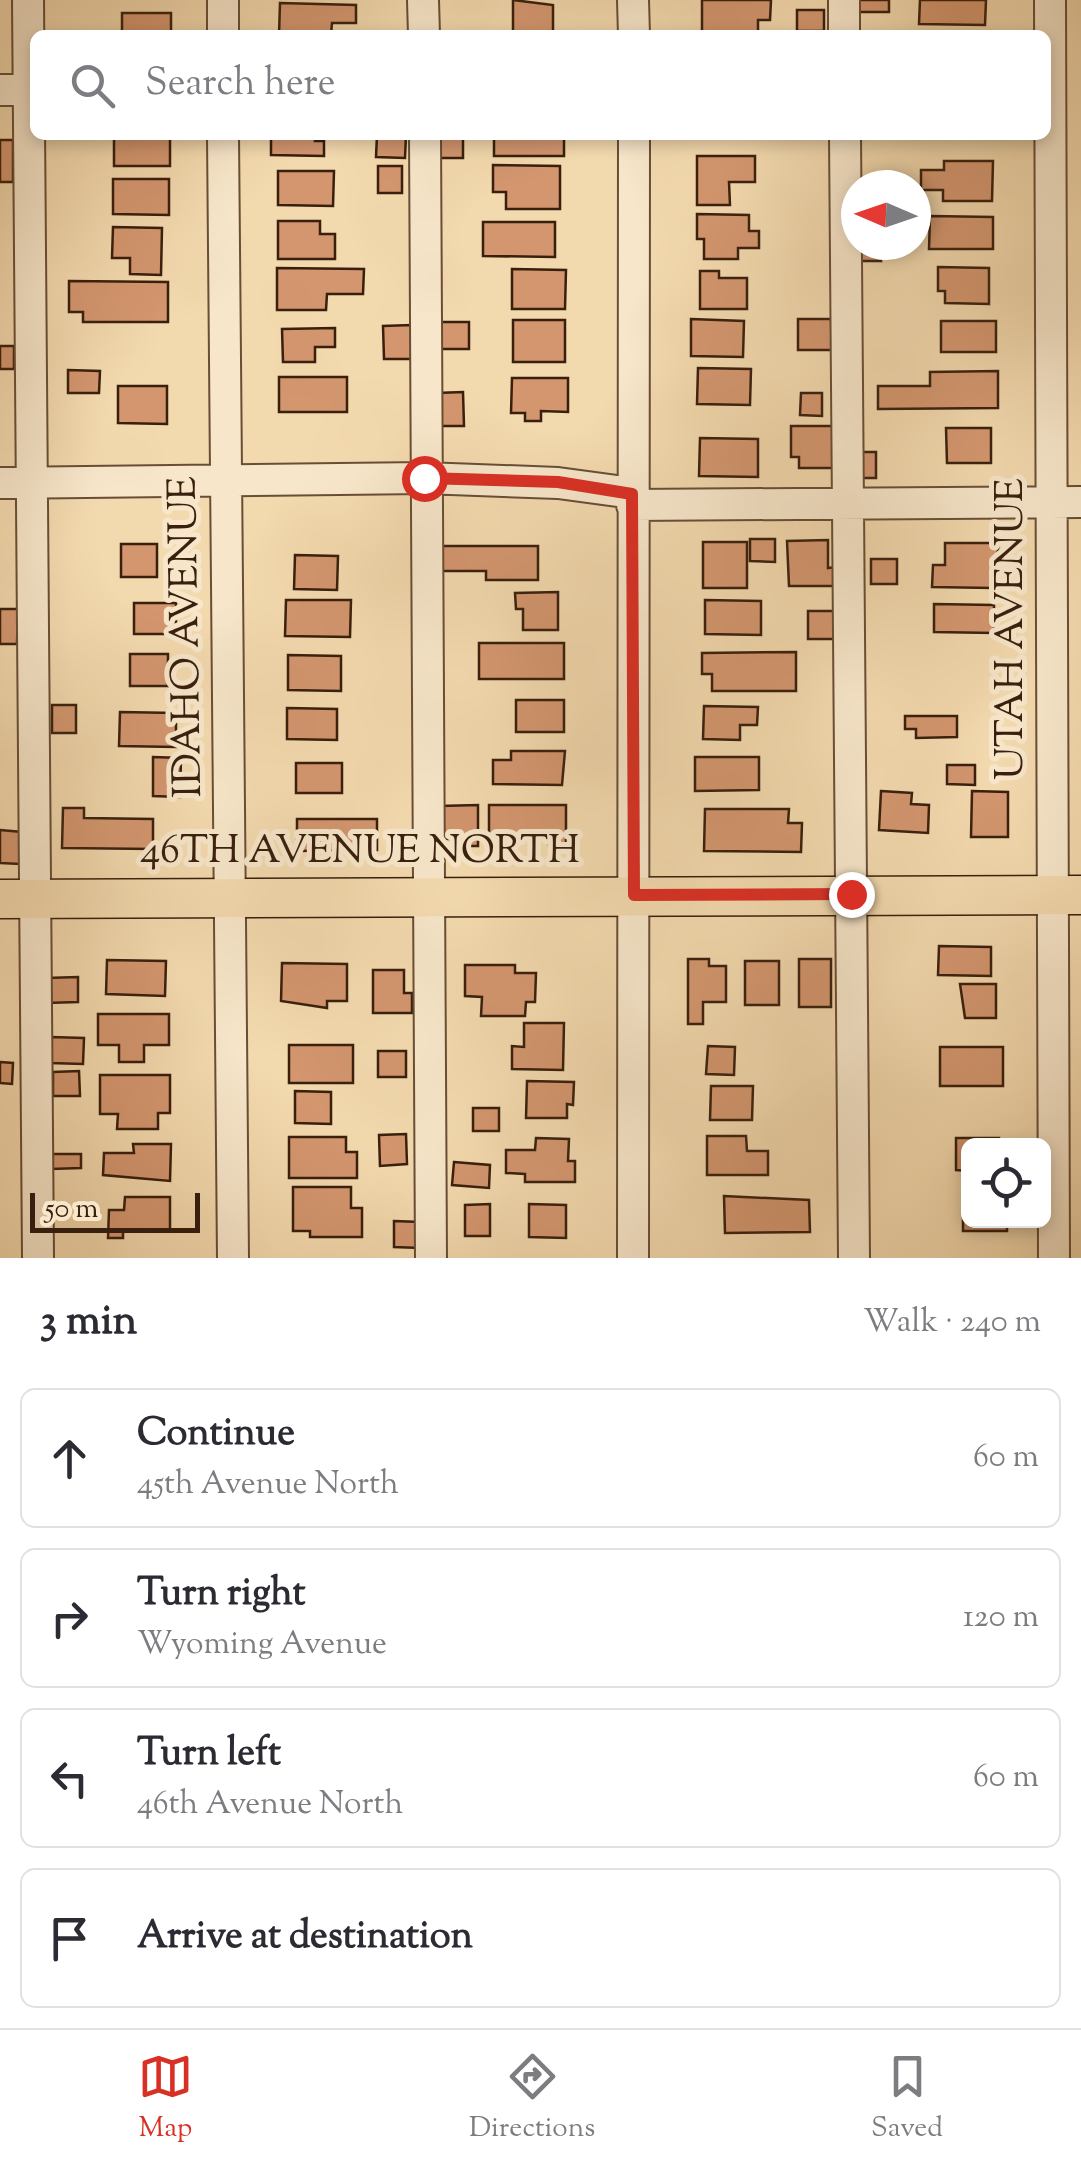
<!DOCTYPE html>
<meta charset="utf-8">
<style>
body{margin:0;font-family:"Sorts Mill Goudy",serif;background:#f7f7f7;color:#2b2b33}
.controls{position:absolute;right:30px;bottom:30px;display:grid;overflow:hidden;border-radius:15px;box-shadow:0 5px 15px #0003}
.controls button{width:90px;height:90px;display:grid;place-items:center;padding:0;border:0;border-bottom:2px solid #e1e1e2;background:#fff;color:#2b2b33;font:50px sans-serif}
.compass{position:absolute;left:841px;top:170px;width:90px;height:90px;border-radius:50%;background:#fff;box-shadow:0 5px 15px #0003;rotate:272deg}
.scale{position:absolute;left:30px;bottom:25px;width:170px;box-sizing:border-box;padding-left:10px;border:5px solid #391f0d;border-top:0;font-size:28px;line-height:35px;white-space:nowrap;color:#391f0d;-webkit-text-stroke:8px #f7e6ca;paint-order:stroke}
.stop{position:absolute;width:30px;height:30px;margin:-22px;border:8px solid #d93025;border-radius:50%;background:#fff}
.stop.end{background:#d93025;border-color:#fff;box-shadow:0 2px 10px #0008}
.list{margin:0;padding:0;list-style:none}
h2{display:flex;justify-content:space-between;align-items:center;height:130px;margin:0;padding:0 40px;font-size:42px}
h2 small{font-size:32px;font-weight:400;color:#7c7c81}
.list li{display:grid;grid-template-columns:65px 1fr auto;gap:30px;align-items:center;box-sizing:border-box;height:140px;margin:0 20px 20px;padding:0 20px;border:2px solid #e1e1e2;border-radius:15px}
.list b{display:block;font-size:38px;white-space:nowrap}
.list p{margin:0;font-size:32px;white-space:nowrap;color:#7c7c81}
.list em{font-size:32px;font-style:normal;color:#7c7c81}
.icon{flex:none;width:55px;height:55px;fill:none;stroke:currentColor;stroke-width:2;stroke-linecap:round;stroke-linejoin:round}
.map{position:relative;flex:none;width:1081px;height:1258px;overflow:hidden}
.search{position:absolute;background:#fff;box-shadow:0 5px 15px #0003;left:30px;right:30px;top:30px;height:110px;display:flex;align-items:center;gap:25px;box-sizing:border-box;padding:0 35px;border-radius:15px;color:#7c7c81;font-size:38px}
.sheet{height:770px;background:#fff}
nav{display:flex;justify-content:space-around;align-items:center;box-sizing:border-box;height:140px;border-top:2px solid #e1e1e2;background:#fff;font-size:28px;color:#7c7c81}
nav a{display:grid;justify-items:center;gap:5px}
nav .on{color:#d93025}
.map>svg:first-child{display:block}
.building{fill:#d3966f;stroke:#391f0d;stroke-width:2.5}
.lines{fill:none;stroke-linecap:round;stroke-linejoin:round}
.minor-casing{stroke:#684e35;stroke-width:34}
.major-casing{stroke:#391f0d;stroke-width:41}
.minor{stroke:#f7e6ca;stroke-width:30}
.major{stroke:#f3d9ae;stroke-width:38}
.route{stroke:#d93025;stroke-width:12}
.labels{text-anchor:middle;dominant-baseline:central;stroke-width:10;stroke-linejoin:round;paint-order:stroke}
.street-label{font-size:40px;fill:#391f0d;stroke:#f7e6ca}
</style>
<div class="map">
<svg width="1081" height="1258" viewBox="0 0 1081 1258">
<rect width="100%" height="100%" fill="#f3d9ae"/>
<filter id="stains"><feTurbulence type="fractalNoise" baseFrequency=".002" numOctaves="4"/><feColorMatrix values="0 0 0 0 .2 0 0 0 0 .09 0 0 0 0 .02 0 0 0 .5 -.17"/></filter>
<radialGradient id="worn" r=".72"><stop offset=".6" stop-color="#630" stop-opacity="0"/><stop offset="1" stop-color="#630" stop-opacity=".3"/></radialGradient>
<path class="building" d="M 513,0 L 553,5 L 553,35 L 513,35 Z
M 702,0 L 771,0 L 770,20 L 758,20 L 758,32 L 702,32 Z
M 858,0 L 889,0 L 889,12 L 858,12 Z
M 920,0 L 986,0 L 985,25 L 919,24 Z
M 280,3 L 356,5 L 356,23 L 332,23 L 331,35 L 279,35 Z
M 797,10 L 824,10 L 824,31 L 797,31 Z
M 122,13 L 171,13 L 171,35 L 122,35 Z
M 114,135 L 170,135 L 170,166 L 114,166 Z
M 271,135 L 316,135 L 315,141 L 324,141 L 324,156 L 271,155 Z
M 377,135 L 406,135 L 405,158 L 376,157 Z
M 435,135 L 463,135 L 463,158 L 436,158 Z
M 494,135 L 564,135 L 564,156 L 494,156 Z
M 0,140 L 13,140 L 13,182 L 0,182 Z
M 697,156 L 755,156 L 755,182 L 729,182 L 730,205 L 697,205 Z
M 944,161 L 993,161 L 992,201 L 943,201 L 943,190 L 921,190 L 921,170 L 944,170 Z
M 493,165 L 560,166 L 560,209 L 506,209 L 506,192 L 493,192 Z
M 378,166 L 402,166 L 402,193 L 378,193 Z
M 278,171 L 334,171 L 333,206 L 278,205 Z
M 113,179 L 169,179 L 169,215 L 113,214 Z
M 697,214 L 749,215 L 749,231 L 759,231 L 759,248 L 738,248 L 738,259 L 704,259 L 704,239 L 697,239 Z
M 930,216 L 993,217 L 993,249 L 929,249 Z
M 278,221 L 320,221 L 320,234 L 335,234 L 335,259 L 278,259 Z
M 483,222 L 555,222 L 555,257 L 483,256 Z
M 113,227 L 162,228 L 161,275 L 130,274 L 130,258 L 112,258 Z
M 858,245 L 881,245 L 881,261 L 858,261 Z
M 938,267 L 989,268 L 989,304 L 945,303 L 945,291 L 938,291 Z
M 277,268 L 364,269 L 363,294 L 327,294 L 326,310 L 277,310 Z
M 512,269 L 566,270 L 565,309 L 512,309 Z
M 700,271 L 719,271 L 719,278 L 747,278 L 747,309 L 700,309 Z
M 69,281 L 168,282 L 168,322 L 83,322 L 83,312 L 69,312 Z
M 691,319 L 744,321 L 743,357 L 691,356 Z
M 798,319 L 831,319 L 832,350 L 798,350 Z
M 513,320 L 565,320 L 565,362 L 513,362 Z
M 941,321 L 996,321 L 996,352 L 941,352 Z
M 438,322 L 469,322 L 469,349 L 438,349 Z
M 411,325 L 411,359 L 384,359 L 383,326 Z
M 335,328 L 335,347 L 315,347 L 315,362 L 283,362 L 282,329 Z
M 0,346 L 14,346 L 14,369 L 0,369 Z
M 698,368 L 751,369 L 750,405 L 697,404 Z
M 68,370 L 100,371 L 99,393 L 68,393 Z
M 998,371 L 998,408 L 878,409 L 878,386 L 930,386 L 930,372 Z
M 279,377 L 347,377 L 347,412 L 279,412 Z
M 512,378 L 568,378 L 568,412 L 541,411 L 541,421 L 525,421 L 525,413 L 511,413 Z
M 118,386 L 167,386 L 167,424 L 118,423 Z
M 463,392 L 464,426 L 436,426 L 436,393 Z
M 801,393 L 822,393 L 822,416 L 800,415 Z
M 791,426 L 835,426 L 835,468 L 799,468 L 799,457 L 791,457 Z
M 946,428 L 991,428 L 991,463 L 947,463 Z
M 700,438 L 758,439 L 758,477 L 699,476 Z
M 859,452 L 876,452 L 876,478 L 859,478 Z
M 750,539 L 775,539 L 775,562 L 750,561 Z
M 828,540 L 828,568 L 836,567 L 836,586 L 789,586 L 787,541 Z
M 703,542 L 747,542 L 747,588 L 703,588 Z
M 945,543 L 999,543 L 992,588 L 932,587 L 933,565 L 945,565 Z
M 121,544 L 157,544 L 157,577 L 121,577 Z
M 442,546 L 538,546 L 538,580 L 486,580 L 486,571 L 442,571 Z
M 295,555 L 338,556 L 337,590 L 294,589 Z
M 871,559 L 897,559 L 897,584 L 871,584 Z
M 558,592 L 558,630 L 523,630 L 523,609 L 516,609 L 515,593 Z
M 286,600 L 351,600 L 350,637 L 285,636 Z
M 705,600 L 761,601 L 761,635 L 705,634 Z
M 134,603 L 176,603 L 176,634 L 134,634 Z
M 934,604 L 994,605 L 994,633 L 934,632 Z
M 0,609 L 18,609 L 17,644 L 0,644 Z
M 808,611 L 836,611 L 836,639 L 808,639 Z
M 479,643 L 564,643 L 564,679 L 479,679 Z
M 796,652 L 796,691 L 712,691 L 712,674 L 702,674 L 702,653 Z
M 130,654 L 168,654 L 168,686 L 130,686 Z
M 288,655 L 341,656 L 341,691 L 288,690 Z
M 516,700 L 564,700 L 564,732 L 516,732 Z
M 52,705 L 76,705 L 76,733 L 52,733 Z
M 704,706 L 758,707 L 757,725 L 740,725 L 740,740 L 703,739 Z
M 287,708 L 337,709 L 337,740 L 287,739 Z
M 120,712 L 176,713 L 176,747 L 119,746 Z
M 905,716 L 957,716 L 957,737 L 916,738 L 916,729 L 905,729 Z
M 511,751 L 565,751 L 562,785 L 493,784 L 493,760 L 511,760 Z
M 153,757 L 181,758 L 180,797 L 153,796 Z
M 695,757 L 759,757 L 759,790 L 695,791 Z
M 296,763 L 342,763 L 342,793 L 296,793 Z
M 947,765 L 975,765 L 975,785 L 947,784 Z
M 881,791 L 912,793 L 911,804 L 929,805 L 928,833 L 879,830 Z
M 972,791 L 1008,792 L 1008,837 L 971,837 Z
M 478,805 L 478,846 L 456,846 L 456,839 L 439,839 L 439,806 Z
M 489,805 L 566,805 L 566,845 L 549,845 L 549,839 L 508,839 L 508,846 L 489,846 Z
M 63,808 L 84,808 L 84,818 L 153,819 L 153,849 L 62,848 Z
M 705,809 L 789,809 L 788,823 L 802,823 L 801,852 L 704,851 Z
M 297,819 L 377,819 L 377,850 L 297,851 Z
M 0,830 L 22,832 L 20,864 L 0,863 Z
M 939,946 L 991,947 L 991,976 L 938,975 Z
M 688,959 L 709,959 L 709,966 L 726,966 L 726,1002 L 703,1002 L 703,1024 L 688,1024 Z
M 799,959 L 831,959 L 831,1007 L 799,1007 Z
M 107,960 L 166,961 L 165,996 L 106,994 Z
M 745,961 L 779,961 L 779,1005 L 745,1005 Z
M 282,963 L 347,964 L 347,1001 L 327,1001 L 327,1008 L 281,1001 Z
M 465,965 L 515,965 L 515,973 L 536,973 L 535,1002 L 526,1002 L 525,1016 L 481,1016 L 482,997 L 465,996 Z
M 373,970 L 404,970 L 404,993 L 412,993 L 412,1013 L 373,1013 Z
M 78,977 L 78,1002 L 46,1003 L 46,978 Z
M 960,984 L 996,984 L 996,1018 L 965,1018 Z
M 98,1014 L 169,1014 L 169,1045 L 144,1045 L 144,1062 L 119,1062 L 119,1045 L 98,1045 Z
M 524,1023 L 564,1023 L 563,1070 L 512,1069 L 512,1046 L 524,1047 Z
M 51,1037 L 84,1038 L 83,1064 L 50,1063 Z
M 289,1045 L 353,1045 L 353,1083 L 289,1083 Z
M 708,1046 L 735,1047 L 734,1075 L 706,1074 Z
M 940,1047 L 1003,1047 L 1003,1086 L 940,1086 Z
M 378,1051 L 406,1051 L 406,1077 L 378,1077 Z
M 0,1062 L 13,1063 L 12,1084 L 0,1083 Z
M 79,1071 L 80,1096 L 53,1096 L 53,1072 Z
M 100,1075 L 170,1075 L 170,1113 L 158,1113 L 158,1129 L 117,1129 L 118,1114 L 100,1114 Z
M 527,1081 L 574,1082 L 573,1105 L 567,1104 L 567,1118 L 526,1118 Z
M 711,1086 L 753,1086 L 752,1120 L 710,1120 Z
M 295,1091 L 331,1092 L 331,1124 L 295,1123 Z
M 473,1108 L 499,1108 L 499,1131 L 473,1131 Z
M 406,1134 L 407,1164 L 380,1166 L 379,1135 Z
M 707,1136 L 746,1136 L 747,1151 L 768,1151 L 768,1175 L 707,1175 Z
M 289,1137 L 346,1137 L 346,1152 L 357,1152 L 357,1178 L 289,1178 Z
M 536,1138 L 569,1139 L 568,1161 L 575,1161 L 575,1182 L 525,1182 L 525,1174 L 506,1173 L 506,1150 L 535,1150 Z
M 956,1138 L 999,1138 L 999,1146 L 968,1146 L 968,1171 L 956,1170 Z
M 133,1144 L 171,1144 L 170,1181 L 103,1175 L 104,1153 L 134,1153 Z
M 51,1154 L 81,1154 L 81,1168 L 51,1169 Z
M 454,1162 L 490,1165 L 489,1188 L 452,1185 Z
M 293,1187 L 351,1187 L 351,1208 L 362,1208 L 362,1237 L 310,1237 L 310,1231 L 293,1231 Z
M 724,1196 L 809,1200 L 810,1232 L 725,1233 Z
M 125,1197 L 170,1197 L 170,1230 L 123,1230 L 123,1238 L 108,1238 L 109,1210 L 124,1210 Z
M 963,1197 L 968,1197 L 968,1220 L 1007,1220 L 1007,1231 L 963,1231 Z
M 490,1204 L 490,1236 L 465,1236 L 465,1205 Z
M 529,1204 L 566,1205 L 566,1238 L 529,1237 Z
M 394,1221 L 420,1222 L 420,1248 L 394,1247 Z"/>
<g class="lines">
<g class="minor-casing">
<path id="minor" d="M 28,0 L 38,1258
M 223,0 L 223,35
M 423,0 L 424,35
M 633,0 L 634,35
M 844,0 L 844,35
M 1050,0 L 1054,1258
M 0,90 L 35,90
M 223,135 L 233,1258
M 425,135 L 431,1258
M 845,135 L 854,1258
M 0,483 L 424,478 L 558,483 L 632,493
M 632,505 L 1081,502
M 633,1258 L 634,135"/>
</g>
<g class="major-casing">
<path id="major" d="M 0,899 L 1081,895"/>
</g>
<use href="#minor" class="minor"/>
<use href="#major" class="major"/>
</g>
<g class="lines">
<path class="route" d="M 424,478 L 558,482 L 632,494 L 634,895 L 851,894"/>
</g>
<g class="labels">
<g class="street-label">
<text transform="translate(1012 629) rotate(-90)">UTAH AVENUE</text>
<text transform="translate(188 637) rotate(-91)">IDAHO AVENUE</text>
<text x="360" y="852">46TH AVENUE NORTH</text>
</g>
</g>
<rect width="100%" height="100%" filter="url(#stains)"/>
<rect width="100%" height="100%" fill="url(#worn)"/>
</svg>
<div class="controls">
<button><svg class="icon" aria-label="locate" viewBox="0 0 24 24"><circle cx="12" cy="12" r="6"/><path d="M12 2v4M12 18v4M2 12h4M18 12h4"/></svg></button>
</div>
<svg class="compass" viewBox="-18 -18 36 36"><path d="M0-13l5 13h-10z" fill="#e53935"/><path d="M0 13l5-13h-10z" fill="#7c7c81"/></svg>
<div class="scale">50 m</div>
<div class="stop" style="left:424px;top:478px"></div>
<div class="stop end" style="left:851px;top:894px"></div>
<div class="search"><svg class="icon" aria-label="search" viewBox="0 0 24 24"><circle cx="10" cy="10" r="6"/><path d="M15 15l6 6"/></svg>Search here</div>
</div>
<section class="sheet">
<h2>3 min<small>Walk · 240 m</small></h2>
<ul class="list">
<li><svg class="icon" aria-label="ahead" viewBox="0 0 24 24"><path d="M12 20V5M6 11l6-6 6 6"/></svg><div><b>Continue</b><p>45th Avenue North</p></div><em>60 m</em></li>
<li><svg class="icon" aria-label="right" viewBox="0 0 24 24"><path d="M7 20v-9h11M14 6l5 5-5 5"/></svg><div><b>Turn right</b><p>Wyoming Avenue</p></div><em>120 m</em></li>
<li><svg class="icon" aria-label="left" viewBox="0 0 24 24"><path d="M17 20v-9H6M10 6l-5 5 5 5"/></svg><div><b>Turn left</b><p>46th Avenue North</p></div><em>60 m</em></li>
<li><svg class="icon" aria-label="arrive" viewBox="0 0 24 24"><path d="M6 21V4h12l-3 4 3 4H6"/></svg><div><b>Arrive at destination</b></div></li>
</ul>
</section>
<nav>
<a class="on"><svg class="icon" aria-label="map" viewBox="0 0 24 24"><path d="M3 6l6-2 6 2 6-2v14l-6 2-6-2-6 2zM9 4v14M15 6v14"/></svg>Map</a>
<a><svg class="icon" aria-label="directions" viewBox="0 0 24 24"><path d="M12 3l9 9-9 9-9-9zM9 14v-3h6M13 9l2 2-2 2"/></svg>Directions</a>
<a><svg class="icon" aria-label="saved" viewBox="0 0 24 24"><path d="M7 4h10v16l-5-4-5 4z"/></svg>Saved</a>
</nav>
